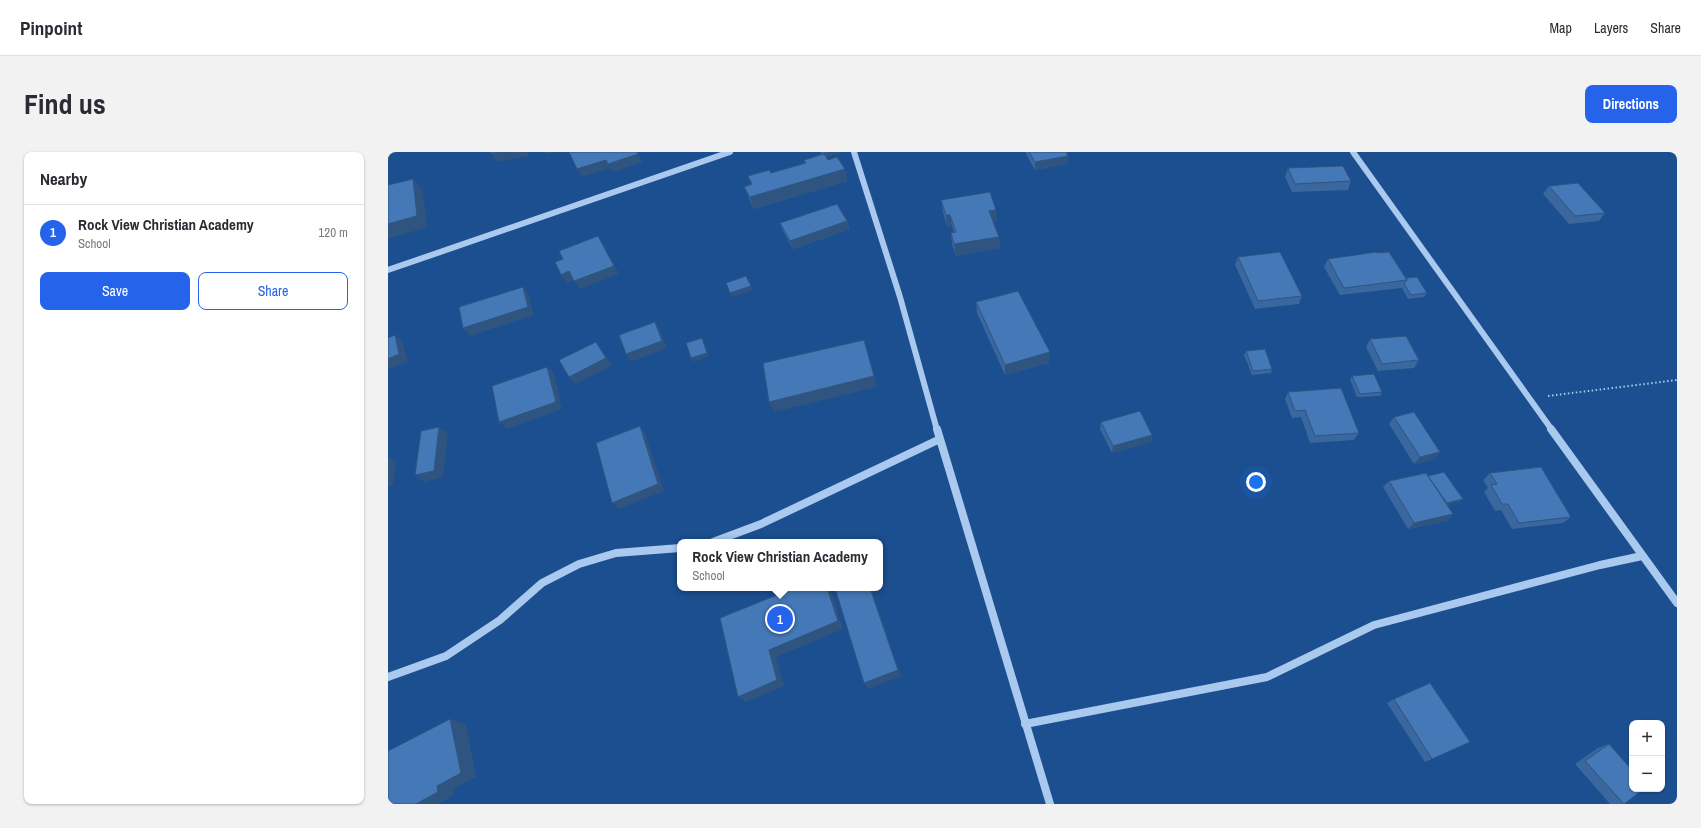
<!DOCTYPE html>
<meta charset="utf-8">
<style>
body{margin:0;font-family:"Archivo Narrow",sans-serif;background:#f2f2f3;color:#2b2b33}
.controls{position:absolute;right:12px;bottom:12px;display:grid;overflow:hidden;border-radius:8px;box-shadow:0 1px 3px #0004}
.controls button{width:36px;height:36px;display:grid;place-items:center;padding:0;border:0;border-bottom:1px solid #e1e1e2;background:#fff;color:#2b2b33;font:20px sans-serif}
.you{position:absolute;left:868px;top:330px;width:14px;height:14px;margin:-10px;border:3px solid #fff;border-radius:50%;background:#1a73e8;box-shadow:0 0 0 6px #1a73e833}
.badge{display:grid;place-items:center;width:26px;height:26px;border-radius:50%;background:#2563eb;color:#fff;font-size:13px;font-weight:700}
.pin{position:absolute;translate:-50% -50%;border:2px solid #fff;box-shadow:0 1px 4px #0006}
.popup{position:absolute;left:289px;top:387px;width:206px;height:52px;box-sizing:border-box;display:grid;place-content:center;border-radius:8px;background:#fff;filter:drop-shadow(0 1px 3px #0005);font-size:13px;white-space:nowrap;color:#7c7c81}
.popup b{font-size:15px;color:#2b2b33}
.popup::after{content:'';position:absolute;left:50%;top:100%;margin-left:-8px;border:8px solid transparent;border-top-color:#fff}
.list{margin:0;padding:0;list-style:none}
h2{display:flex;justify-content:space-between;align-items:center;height:52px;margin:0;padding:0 16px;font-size:17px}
h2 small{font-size:13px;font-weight:400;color:#7c7c81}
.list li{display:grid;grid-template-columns:26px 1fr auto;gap:12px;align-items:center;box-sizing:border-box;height:56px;padding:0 16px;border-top:1px solid #e1e1e2}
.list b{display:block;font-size:15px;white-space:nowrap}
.list p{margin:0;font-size:13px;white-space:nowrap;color:#7c7c81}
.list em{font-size:13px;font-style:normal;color:#7c7c81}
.actions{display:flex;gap:8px;padding:12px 16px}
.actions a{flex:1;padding:9px 0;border:1px solid #2563eb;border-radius:8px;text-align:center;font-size:14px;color:#2563eb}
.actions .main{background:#2563eb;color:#fff}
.map{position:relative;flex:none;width:1289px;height:652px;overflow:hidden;border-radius:8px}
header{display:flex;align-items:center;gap:24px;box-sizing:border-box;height:56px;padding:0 20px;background:#fff;border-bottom:1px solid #e1e1e2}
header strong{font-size:19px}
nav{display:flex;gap:22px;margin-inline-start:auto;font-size:14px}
.intro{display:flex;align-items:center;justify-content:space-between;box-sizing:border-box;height:96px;padding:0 24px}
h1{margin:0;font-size:28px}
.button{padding:10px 18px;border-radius:8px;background:#2563eb;color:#fff;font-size:14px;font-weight:700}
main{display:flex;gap:24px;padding:0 24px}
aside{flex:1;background:#fff;border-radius:8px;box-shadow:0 1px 3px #0004}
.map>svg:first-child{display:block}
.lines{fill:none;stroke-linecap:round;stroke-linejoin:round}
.path{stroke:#a9c9ee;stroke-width:2;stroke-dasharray:1.5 2.5;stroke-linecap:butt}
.minor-far1{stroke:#a9c9ee;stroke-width:6}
.minor{stroke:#a9c9ee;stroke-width:8}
.wall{fill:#3a679d}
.shaded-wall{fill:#305480}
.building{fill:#4478b7;stroke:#305480}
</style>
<header>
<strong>Pinpoint</strong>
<nav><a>Map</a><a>Layers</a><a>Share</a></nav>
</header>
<div class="intro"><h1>Find us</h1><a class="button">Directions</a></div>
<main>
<aside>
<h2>Nearby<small></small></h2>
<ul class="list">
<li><span class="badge">1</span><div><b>Rock View Christian Academy</b><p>School</p></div><em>120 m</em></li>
</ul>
<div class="actions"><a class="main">Save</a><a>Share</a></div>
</aside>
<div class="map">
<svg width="1289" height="652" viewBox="0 0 1289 652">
<rect width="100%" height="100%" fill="#1b4f8f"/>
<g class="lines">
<path class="path" d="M 1160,244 L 1289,228"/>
<path class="minor-far1" d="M 466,0 L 512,145 L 549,278
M 965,0 L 1164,278
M 0,118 L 342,0"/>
<path class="minor" d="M 549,277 L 662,652
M 1163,277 L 1289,451
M 325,390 L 373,372 L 552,287
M 0,525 L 58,504 L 112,468 L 154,431 L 191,412 L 228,401 L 292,396
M 637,572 L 879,525 L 986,473 L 1212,413 L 1254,404"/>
</g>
<path class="wall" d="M 432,0 L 455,0 L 438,5 L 440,8 L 457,17 L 459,29 L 366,57 L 356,35 L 363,32 L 360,24 L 383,21 L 417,11 L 416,8 L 434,2 Z
M 637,0 L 678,0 L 680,4 L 680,12 L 647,18 Z
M 900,16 L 963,29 L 960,38 L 904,40 L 897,25 Z
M 1161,34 L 1217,61 L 1211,69 L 1181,72 L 1155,42 Z
M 553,48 L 609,69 L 605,70 L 611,85 L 612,96 L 568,104 L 564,92 L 563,81 L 566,80 L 564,74 L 559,75 L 555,60 Z
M 459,69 L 462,77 L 405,97 L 395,79 L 392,71 Z
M 989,101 L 1018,126 L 1039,141 L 1036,145 L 1020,147 L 1014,136 L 952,143 L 936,115 L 940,107 Z
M 850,105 L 914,144 L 911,152 L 867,157 L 847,113 Z
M 588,150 L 661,211 L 617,223 L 589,161 Z
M 982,187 L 1031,208 L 1026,216 L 990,219 L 978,195 Z
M 858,199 L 884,217 L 883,221 L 864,223 L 856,203 Z
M 964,224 L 994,240 L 992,244 L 969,245 L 962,227 Z
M 900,240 L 971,281 L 966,288 L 922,291 L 913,265 L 904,266 L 897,247 Z
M 1006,265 L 1052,300 L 1046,307 L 1026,312 L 1001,272 Z
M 713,270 L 764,283 L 763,290 L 724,301 L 712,277 Z
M 1102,321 L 1183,365 L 1175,371 L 1124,377 L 1113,358 L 1107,359 L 1096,340 L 1100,336 L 1095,328 Z
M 1041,324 L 1075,347 L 1071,350 L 1059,353 L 1065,362 L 1059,369 L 1020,377 L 995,335 L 1001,329 Z
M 1006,547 L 1044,607 L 1037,610 L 999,551 Z
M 1221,592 L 1236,652 L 1222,652 L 1187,612 L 1210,596 Z"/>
<path class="shaded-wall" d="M 0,0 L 1,0 L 2,9 L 0,10 Z
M 111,0 L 140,0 L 140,4 L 109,10 L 103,2 Z
M 158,0 L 169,0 L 159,2 Z
M 440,0 L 455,0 L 436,6 L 435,1 Z
M 250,2 L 255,10 L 225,20 L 223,16 L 194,25 L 189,17 L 218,8 Z
M 680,4 L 680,12 L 647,18 L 647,10 Z
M 457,17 L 459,29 L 366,57 L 362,45 Z
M 25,27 L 35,38 L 39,75 L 0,87 L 0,72 Z
M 608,58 L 609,69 L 602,70 L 601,59 Z
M 558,63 L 562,63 L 564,74 L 559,75 Z
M 459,69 L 462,77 L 405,97 L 402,89 Z
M 210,84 L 216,93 L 231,122 L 192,137 L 186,129 Z
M 611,85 L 612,96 L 568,104 L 566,92 Z
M 181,119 L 187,127 L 179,131 L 173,123 Z
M 363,134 L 365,138 L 344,145 L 342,141 Z
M 135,135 L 141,143 L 146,163 L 82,184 L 75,176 Z
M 267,170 L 272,178 L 279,196 L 243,210 L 238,202 Z
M 7,183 L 15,191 L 20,210 L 0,217 L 0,207 Z
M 314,186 L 316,190 L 321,204 L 305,210 L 303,206 Z
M 208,190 L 224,214 L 187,232 L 181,225 Z
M 479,199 L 489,235 L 386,260 L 381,250 Z
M 662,200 L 661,211 L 617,223 L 617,213 Z
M 159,215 L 166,222 L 174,257 L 119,277 L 111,270 Z
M 252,274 L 257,281 L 276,339 L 231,357 L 224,351 Z
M 51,275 L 60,282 L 55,325 L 36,330 L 27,323 Z
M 764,283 L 763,290 L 724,301 L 725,294 Z
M 1052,300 L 1046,307 L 1026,312 L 1032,305 Z
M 0,305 L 8,310 L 5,333 L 0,335 Z
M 1075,347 L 1071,350 L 1055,354 L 1059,351 Z
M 1065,362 L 1059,369 L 1020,377 L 1026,371 Z
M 439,436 L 442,436 L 455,477 L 388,505 L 396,534 L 358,550 L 350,545 L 381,498 Z
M 482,436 L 483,436 L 513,524 L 480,537 L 476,531 Z
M 62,567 L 78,572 L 88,625 L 65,637 L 66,643 L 50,652 L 28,652 L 49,634 Z"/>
<path class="building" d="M 103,0 L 111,0 L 103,2 Z
M 181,0 L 249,0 L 250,2 L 220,12 L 218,8 L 189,17 Z
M 641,0 L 678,0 L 680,4 L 647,10 Z
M 436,2 L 440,8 L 449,5 L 457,17 L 362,45 L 356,35 L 364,32 L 360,24 L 381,18 L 383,21 L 418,11 L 416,8 Z
M 955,14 L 963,29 L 907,32 L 900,16 Z
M 25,27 L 29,64 L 0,72 L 0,33 Z
M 1190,31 L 1217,61 L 1187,64 L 1161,34 Z
M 602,40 L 608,58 L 601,59 L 611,85 L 566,92 L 563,81 L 568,80 L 562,63 L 558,63 L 553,48 Z
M 449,52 L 459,69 L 402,89 L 392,71 Z
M 210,84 L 226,114 L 186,129 L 181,119 L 173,123 L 167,110 L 175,107 L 171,99 Z
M 892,100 L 914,144 L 870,149 L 850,105 Z
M 988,100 L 989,101 L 1001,100 L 1019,128 L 956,136 L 940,107 Z
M 358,124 L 363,134 L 342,141 L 338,131 Z
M 1029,125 L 1039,141 L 1023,143 L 1016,132 L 1019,128 L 1018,126 Z
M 135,135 L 140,155 L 75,176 L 71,155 Z
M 630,139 L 662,200 L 617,213 L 588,150 Z
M 267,170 L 274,189 L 238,202 L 231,183 Z
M 7,183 L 11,202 L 0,207 L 0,186 Z
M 1018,184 L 1031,208 L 994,212 L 982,187 Z
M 314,186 L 319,201 L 303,206 L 298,191 Z
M 476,188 L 486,224 L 381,250 L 375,211 Z
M 208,190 L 218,206 L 181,225 L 171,208 Z
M 877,197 L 884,217 L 865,219 L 858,199 Z
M 159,215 L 168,250 L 111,270 L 104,234 Z
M 986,222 L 994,240 L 972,242 L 964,224 Z
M 953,236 L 971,281 L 927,284 L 917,258 L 907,259 L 900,240 Z
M 752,259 L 764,283 L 725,294 L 713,270 Z
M 1026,260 L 1052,300 L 1032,305 L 1006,265 Z
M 252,274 L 270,332 L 224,351 L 208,291 Z
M 51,275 L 46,319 L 27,323 L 33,279 Z
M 1153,315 L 1183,365 L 1131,371 L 1120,352 L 1114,352 L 1103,333 L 1109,332 L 1102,321 Z
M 1056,320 L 1075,347 L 1059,351 L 1040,324 Z
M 1038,321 L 1065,362 L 1026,371 L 1001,329 Z
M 406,436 L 439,436 L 450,469 L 381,498 L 389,528 L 350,545 L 332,466 Z
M 447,436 L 482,436 L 510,518 L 476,531 Z
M 1042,531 L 1082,590 L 1044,607 L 1006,547 Z
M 62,567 L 73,621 L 49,634 L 50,640 L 28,652 L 0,652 L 0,599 Z
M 1221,592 L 1244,618 L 1244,637 L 1256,637 L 1236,652 L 1197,609 Z"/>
</svg>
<div class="controls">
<button>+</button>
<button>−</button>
</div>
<div class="you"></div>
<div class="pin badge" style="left:392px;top:467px">1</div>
<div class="popup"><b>Rock View Christian Academy</b>School</div>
</div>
</main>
